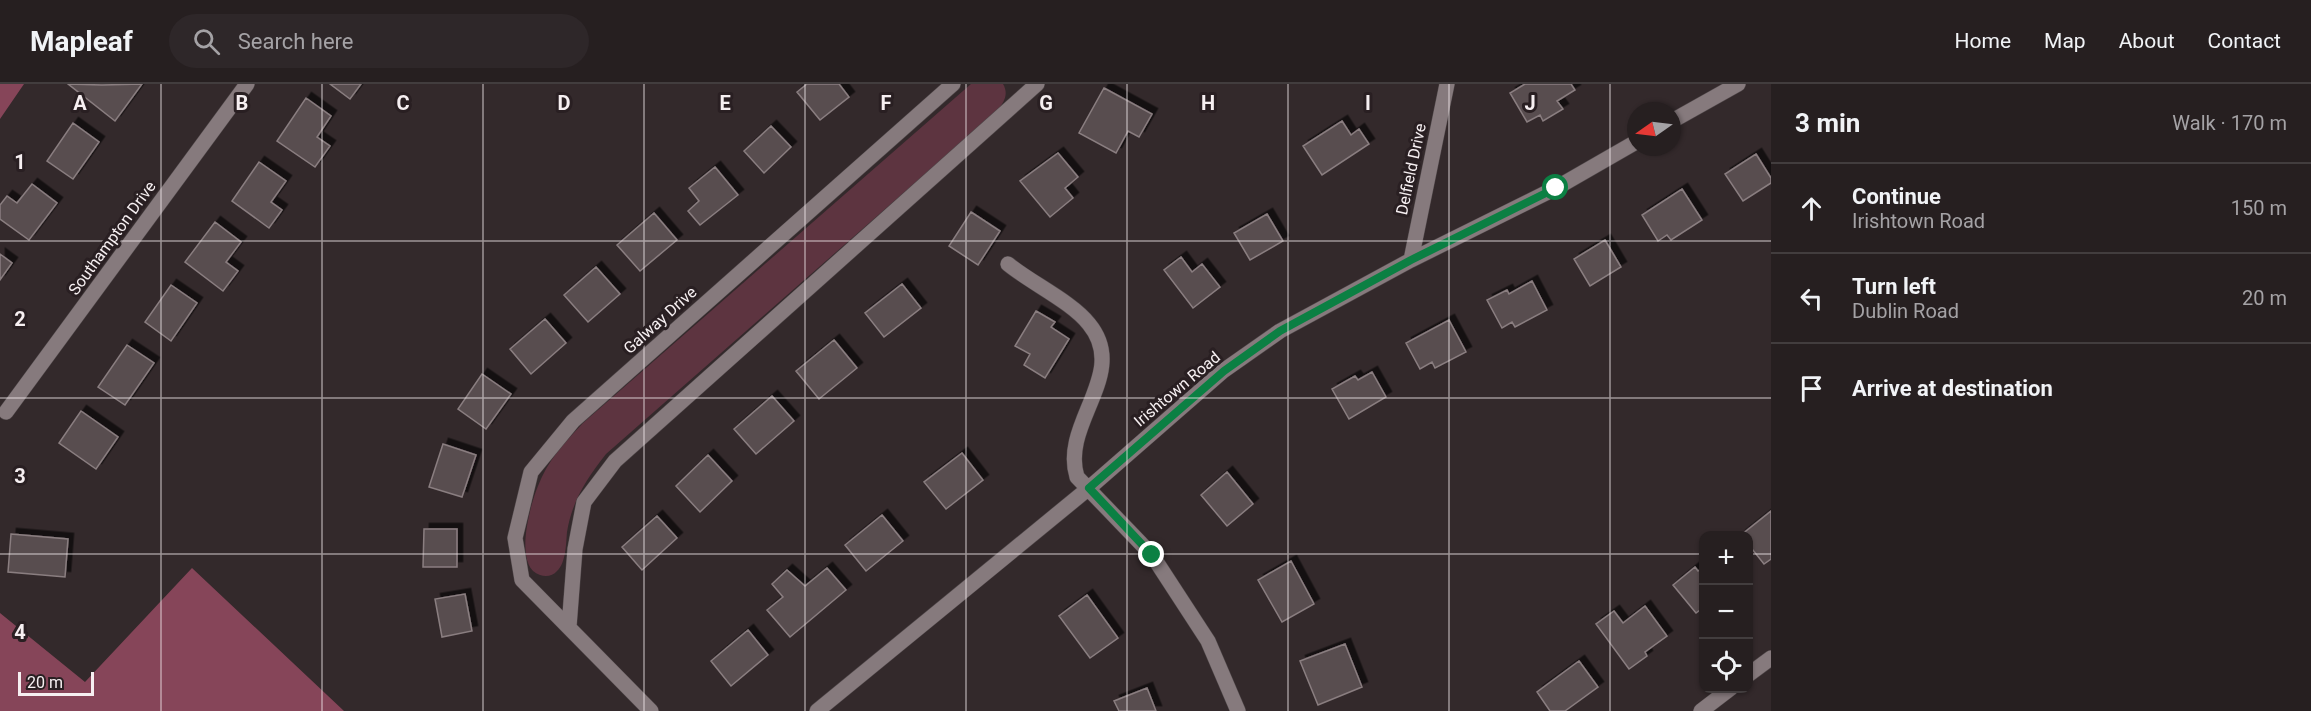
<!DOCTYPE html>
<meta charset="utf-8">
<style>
body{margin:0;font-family:Roboto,sans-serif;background:#2e2729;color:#f1f3f6}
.controls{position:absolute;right:18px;bottom:18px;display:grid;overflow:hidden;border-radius:12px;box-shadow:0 2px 4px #0004}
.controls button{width:54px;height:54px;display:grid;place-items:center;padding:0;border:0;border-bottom:2px solid #423d3e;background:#261f20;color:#f1f3f6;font:30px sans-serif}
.compass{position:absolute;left:1627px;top:18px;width:54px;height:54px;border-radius:50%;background:#261f20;box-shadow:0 2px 4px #0004;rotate:256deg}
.scale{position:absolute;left:18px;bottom:15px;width:76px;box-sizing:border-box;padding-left:6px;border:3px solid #f6eff1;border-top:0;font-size:16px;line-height:21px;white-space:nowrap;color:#f6eff1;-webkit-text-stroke:4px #291f22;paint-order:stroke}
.stop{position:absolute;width:18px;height:18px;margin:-14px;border:4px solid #0b8043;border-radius:50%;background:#fff}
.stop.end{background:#0b8043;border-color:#fff;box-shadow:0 2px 6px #0008}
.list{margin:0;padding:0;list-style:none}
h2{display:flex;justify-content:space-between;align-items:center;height:78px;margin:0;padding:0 24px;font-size:26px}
h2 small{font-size:20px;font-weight:400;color:#a4a2a5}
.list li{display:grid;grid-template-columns:39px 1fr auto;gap:18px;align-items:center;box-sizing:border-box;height:90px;padding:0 24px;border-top:2px solid #423d3e}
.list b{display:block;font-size:22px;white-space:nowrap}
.list p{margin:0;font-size:20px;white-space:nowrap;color:#a4a2a5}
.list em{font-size:20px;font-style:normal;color:#a4a2a5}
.icon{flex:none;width:33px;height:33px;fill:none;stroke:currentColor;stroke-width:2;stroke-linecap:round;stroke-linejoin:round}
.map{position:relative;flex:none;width:1771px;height:627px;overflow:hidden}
header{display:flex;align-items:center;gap:36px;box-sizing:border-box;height:84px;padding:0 30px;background:#261f20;border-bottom:2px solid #423d3e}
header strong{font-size:28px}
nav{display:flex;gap:33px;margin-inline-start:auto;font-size:21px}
.search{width:420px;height:54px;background:#2e2729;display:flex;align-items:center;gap:15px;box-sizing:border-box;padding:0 21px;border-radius:33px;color:#a4a2a5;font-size:22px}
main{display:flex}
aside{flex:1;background:#261f20}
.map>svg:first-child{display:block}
.green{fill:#5d3440}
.forest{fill:#864559}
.building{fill:#594e50;stroke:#8a7e80;stroke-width:1.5;filter:url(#shadow)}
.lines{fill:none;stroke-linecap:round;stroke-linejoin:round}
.minor-casing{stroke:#4f4749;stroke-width:16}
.minor{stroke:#867a7d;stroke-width:15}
.route{stroke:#0b8043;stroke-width:8}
.grid{fill:none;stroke:#f6eff1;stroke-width:1.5;stroke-opacity:0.55}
.labels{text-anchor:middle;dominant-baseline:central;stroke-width:6;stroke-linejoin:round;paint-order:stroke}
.street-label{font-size:16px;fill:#f6eff1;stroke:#291f22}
.grid-label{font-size:20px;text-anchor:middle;font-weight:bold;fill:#f6eff1;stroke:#291f22;stroke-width:6;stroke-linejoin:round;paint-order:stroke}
</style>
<header>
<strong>Mapleaf</strong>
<div class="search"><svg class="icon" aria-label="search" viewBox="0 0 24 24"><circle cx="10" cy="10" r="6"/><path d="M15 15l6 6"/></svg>Search here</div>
<nav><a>Home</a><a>Map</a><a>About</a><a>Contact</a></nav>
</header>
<main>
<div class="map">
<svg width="1771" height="627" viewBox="0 0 1771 627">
<defs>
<filter id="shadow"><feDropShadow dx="5.5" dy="-5.5" stdDeviation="0" flood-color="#0009"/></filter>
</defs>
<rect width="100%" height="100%" fill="#33292b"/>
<path class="green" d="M 971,0 L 1003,0 C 1009,10 1004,18 998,26 L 606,370 C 587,394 572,417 567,448 C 566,460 566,479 557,487 C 553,492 546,493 540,491 C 513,483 530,421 538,402 C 548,376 564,359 583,339 Z"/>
<path class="forest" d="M 0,0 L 24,0 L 0,35 Z
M 192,484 L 344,627 L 0,627 L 0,529 L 85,598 Z"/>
<path class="building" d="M 68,0 L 102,1 L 142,0 L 115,37 Z
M 330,0 L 361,0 L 350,15 Z
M 807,0 L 839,0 L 849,13 L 820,36 L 797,8 Z
M 1525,0 L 1571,0 L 1575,6 L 1557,17 L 1563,25 L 1543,37 L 1540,31 L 1527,38 L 1510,9 Z
M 1104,4 L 1152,30 L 1139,53 L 1128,47 L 1116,69 L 1079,49 Z
M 306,14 L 331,32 L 317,53 L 330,62 L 315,83 L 277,57 Z
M 1342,37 L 1351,51 L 1359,45 L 1369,60 L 1322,91 L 1303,62 Z
M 73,39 L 99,58 L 73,95 L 47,77 Z
M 771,42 L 791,63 L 764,89 L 744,67 Z
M 1058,69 L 1078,93 L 1065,104 L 1073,114 L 1050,133 L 1020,97 Z
M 1756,70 L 1771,94 L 1771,99 L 1743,117 L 1725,90 Z
M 259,78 L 286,97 L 271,118 L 282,126 L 269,144 L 232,117 Z
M 715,83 L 738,111 L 700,141 L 688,127 L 699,117 L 689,104 Z
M 32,100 L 57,119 L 29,156 L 0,135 L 0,121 L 7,112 L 17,119 Z
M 1682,105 L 1702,136 L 1671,156 L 1667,151 L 1658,157 L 1642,131 Z
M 971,128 L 1000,147 L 978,181 L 949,162 Z
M 654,129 L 677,156 L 640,187 L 617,161 Z
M 1267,130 L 1283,157 L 1250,176 L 1234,149 Z
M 215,138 L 241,158 L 226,178 L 238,187 L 223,207 L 185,178 Z
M 1605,156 L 1621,183 L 1590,202 L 1574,175 Z
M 0,170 L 12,179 L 0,196 Z
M 1181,173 L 1192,188 L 1202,180 L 1220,203 L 1193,224 L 1164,186 Z
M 596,183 L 620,210 L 588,238 L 564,211 Z
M 1532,197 L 1547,226 L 1515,243 L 1512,238 L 1502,244 L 1487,216 L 1507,206 L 1509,210 Z
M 902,200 L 921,224 L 884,253 L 865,229 Z
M 171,201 L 197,219 L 171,257 L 145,238 Z
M 1036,227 L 1055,238 L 1051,243 L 1069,255 L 1045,294 L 1024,281 L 1030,270 L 1015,262 Z
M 545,235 L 566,259 L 531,290 L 510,265 Z
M 1449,236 L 1466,268 L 1435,284 L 1432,278 L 1420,285 L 1406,259 Z
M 834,256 L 857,284 L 819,315 L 796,287 Z
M 127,261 L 154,279 L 125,321 L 98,303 Z
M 1372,288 L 1386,313 L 1349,335 L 1332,305 L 1355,292 L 1358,296 Z
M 482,290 L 511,310 L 486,345 L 458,325 Z
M 772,312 L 794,337 L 756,370 L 734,345 Z
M 81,327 L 118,353 L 96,385 L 59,359 Z
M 443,360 L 476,371 L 462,413 L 429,403 Z
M 962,369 L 983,396 L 946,425 L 924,398 Z
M 708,371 L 732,397 L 700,428 L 676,402 Z
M 1227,388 L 1253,420 L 1227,442 L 1201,411 Z
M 1771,427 L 1771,475 L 1764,480 L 1748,460 L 1748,452 L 1741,451 Z
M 882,431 L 903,457 L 866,487 L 845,461 Z
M 657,432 L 677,454 L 642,486 L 622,463 Z
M 424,445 L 457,445 L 457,483 L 423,483 Z
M 11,450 L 68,455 L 65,493 L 8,488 Z
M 1291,477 L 1314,520 L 1282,538 L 1258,496 Z
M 1695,483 L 1698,487 L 1704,483 L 1704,523 L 1696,529 L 1673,501 Z
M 827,484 L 846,506 L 790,553 L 767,526 L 783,513 L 772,500 L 787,486 L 805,502 Z
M 465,510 L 472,547 L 442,553 L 435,515 Z
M 1087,511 L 1118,554 L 1090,574 L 1059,532 Z
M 1645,522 L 1667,552 L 1645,568 L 1647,572 L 1629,585 L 1596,540 L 1614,527 L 1623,539 Z
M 748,546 L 768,571 L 731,602 L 711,577 Z
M 1345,560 L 1362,603 L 1318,621 L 1300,577 Z
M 1579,577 L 1598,603 L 1565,627 L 1550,627 L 1537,608 Z
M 1147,604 L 1156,627 L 1119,627 L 1114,617 Z"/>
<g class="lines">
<g class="minor-casing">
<path id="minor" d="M 1672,37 L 1738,0
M 1411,176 L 1447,0
M 1008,180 C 1031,199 1072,218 1089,240 C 1130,290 1060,339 1077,393 L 1152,471 L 1208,557 L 1238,627
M 6,328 L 247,0
M 569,543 L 575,465 L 584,418 L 615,377 L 1037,0
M 1748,591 L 1771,574
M 651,627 L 522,496 L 515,454 L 531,388 L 573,337 L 953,0
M 817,627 L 1089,404 L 1223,287 L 1280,247 L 1411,176 L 1556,104 L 1636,58
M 1701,627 L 1731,604"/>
</g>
<use href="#minor" class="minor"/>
</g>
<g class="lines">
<path class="route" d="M 1152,471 L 1089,404 L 1224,287 L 1280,247 L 1411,176 L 1556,104"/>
</g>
<path class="grid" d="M 161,0 L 161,627M 322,0 L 322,627M 483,0 L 483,627M 644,0 L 644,627M 805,0 L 805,627M 966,0 L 966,627M 1127,0 L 1127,627M 1288,0 L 1288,627M 1449,0 L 1449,627M 1610,0 L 1610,627M 0,157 L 1771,157M 0,314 L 1771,314M 0,470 L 1704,470M 1748,470 L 1771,470"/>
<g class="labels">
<g class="street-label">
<text transform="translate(1411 85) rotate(-78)">Delfield Drive</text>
<text transform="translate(112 154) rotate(-54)">Southampton Drive</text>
<text transform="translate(660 236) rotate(-42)">Galway Drive</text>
<text transform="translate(1177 305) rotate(-40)">Irishtown Road</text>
</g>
</g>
<g class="grid-label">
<text x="80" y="26">A</text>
<text x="242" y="26">B</text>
<text x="403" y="26">C</text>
<text x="564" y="26">D</text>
<text x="725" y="26">E</text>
<text x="886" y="26">F</text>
<text x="1046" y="26">G</text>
<text x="1208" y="26">H</text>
<text x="1368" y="26">I</text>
<text x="1530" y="26">J</text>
<text x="20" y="85">1</text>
<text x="20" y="242">2</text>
<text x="20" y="399">3</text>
<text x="20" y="555">4</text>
</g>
</svg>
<div class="controls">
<button>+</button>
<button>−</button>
<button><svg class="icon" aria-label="locate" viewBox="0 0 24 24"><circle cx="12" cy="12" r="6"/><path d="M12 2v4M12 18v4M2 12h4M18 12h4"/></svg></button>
</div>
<svg class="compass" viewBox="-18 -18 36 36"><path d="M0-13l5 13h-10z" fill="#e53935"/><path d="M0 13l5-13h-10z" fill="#a4a2a5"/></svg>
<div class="scale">20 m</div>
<div class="stop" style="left:1556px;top:104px"></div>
<div class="stop end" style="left:1152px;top:471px"></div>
</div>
<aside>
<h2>3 min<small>Walk · 170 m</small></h2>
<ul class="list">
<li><svg class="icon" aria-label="ahead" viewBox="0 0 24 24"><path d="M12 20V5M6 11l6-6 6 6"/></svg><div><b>Continue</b><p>Irishtown Road</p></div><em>150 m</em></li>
<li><svg class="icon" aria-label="left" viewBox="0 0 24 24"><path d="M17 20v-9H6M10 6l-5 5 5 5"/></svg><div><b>Turn left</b><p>Dublin Road</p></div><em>20 m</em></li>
<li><svg class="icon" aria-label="arrive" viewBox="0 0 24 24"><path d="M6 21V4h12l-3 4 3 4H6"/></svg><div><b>Arrive at destination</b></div></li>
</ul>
</aside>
</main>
